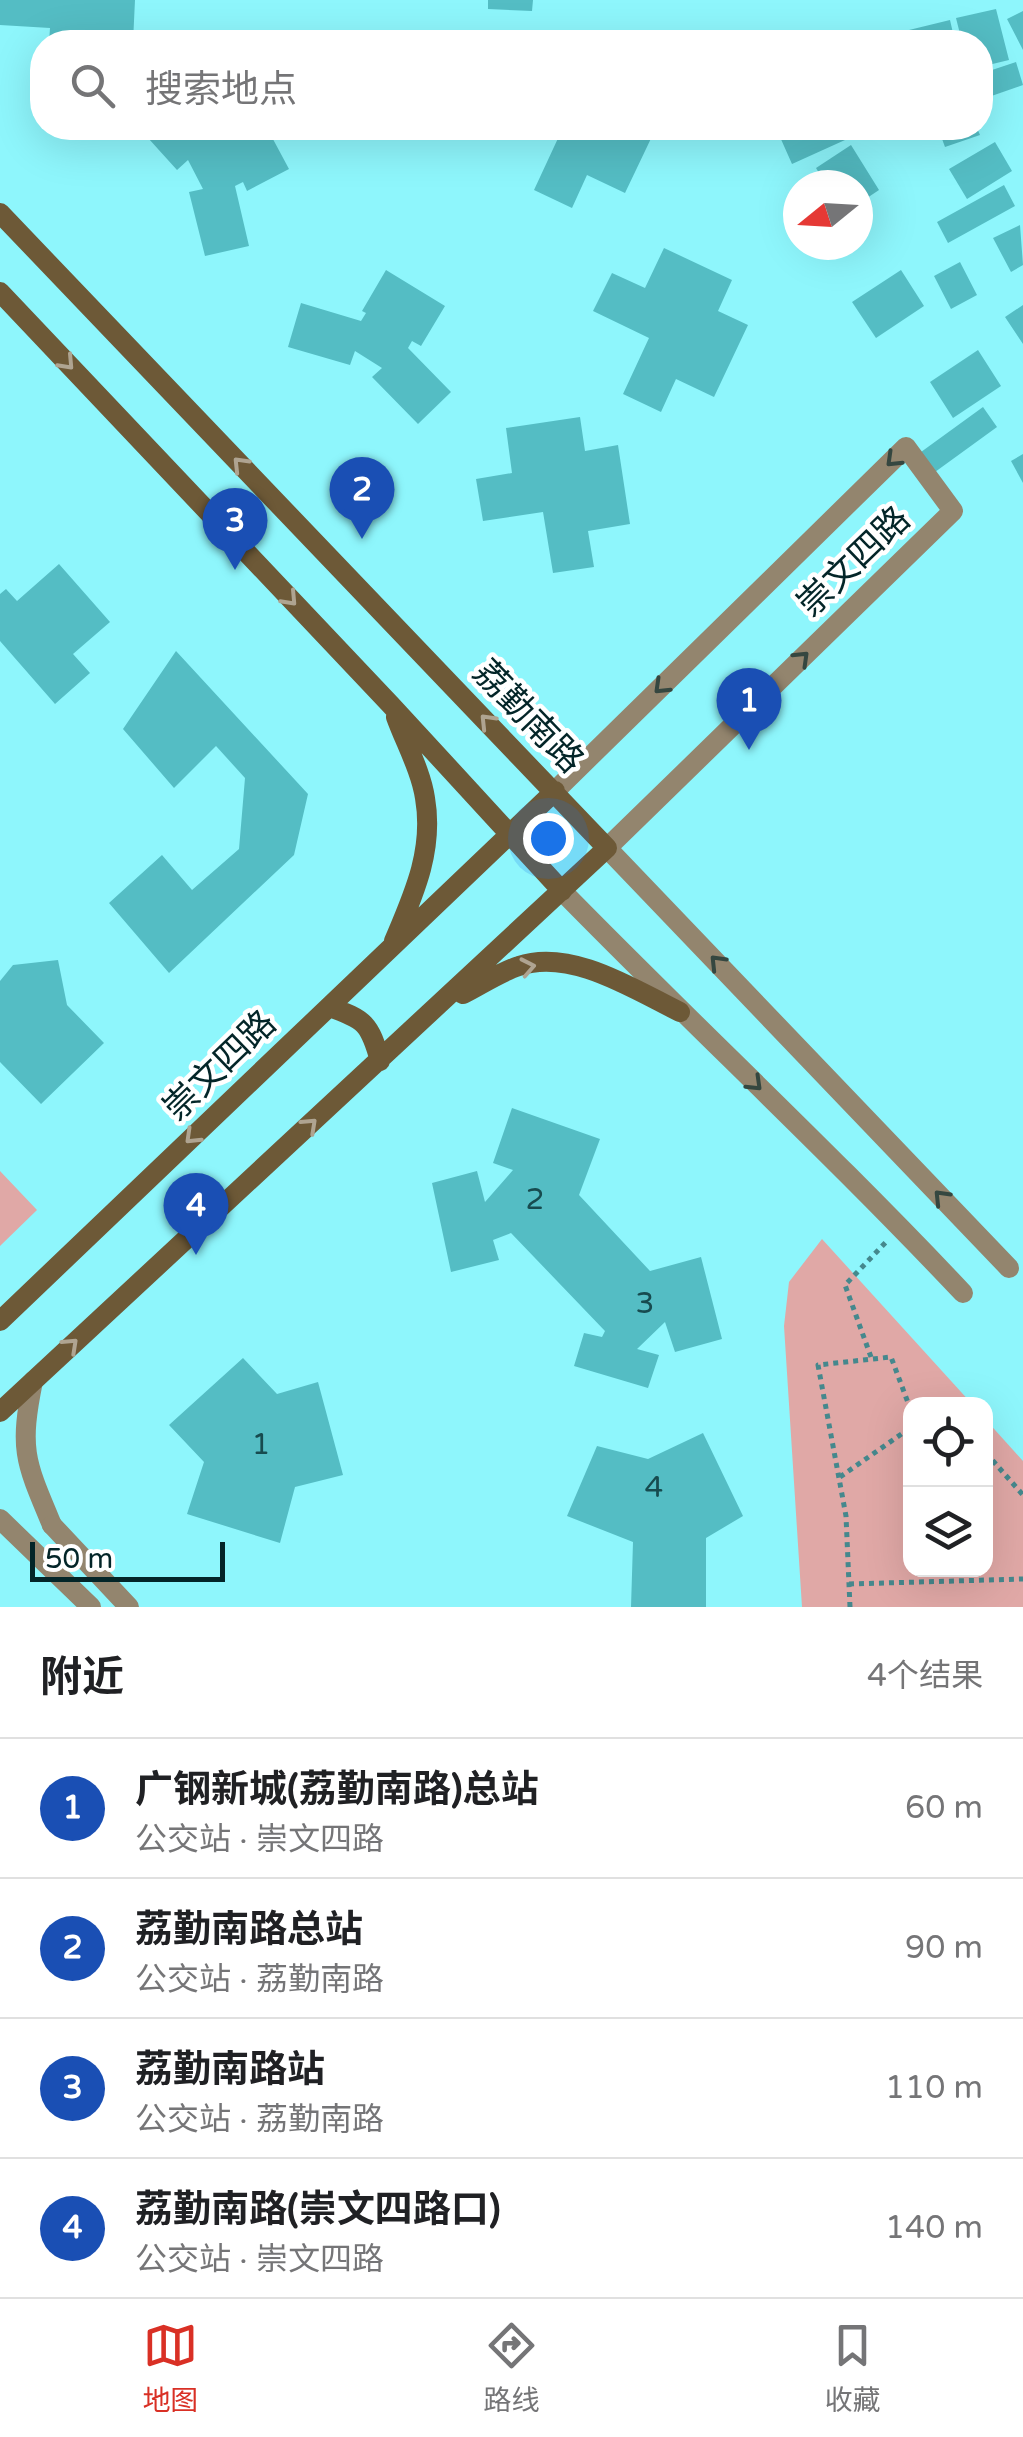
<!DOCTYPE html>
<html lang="zh">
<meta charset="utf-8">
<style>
body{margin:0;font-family:"Varela Round","Noto Sans SC",sans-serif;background:#f6f6f6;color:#202124}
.controls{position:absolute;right:30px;bottom:30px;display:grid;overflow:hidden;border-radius:20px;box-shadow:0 10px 40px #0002}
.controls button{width:90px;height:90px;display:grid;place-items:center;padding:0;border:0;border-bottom:2px solid #e0e0e0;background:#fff;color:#202124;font:50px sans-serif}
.compass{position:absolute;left:783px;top:170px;width:90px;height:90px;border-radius:50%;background:#fff;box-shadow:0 10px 40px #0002;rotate:252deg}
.scale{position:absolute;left:30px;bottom:25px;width:195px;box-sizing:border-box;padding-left:10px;border:5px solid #032528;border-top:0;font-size:28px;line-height:35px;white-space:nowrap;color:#032528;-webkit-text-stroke:8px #fff;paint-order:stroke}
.you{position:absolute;left:548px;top:838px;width:35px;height:35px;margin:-25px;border:8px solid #fff;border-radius:50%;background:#1a73e8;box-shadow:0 0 0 15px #1a73e833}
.badge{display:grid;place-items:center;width:65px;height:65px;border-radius:50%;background:#d93025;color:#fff;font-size:32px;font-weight:700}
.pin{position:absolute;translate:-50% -82px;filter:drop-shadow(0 2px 5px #0008)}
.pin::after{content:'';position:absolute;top:52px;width:35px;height:30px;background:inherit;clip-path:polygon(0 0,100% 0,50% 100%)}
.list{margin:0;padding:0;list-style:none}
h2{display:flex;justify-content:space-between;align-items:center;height:130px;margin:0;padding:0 40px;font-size:42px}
h2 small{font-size:32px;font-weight:400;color:#757577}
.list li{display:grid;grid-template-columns:65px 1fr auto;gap:30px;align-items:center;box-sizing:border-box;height:140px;padding:0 40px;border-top:2px solid #e0e0e0}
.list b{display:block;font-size:38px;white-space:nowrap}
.list p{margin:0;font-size:32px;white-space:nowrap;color:#757577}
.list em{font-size:32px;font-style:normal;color:#757577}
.icon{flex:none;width:55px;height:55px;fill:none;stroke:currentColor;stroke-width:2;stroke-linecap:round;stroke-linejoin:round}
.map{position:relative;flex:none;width:1023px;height:1607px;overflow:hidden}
.search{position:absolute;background:#fff;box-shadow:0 10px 40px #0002;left:30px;right:30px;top:30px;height:110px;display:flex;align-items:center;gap:25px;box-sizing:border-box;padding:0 35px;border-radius:40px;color:#757577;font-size:38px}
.sheet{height:690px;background:#fff}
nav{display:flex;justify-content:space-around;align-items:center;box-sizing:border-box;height:140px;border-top:2px solid #e0e0e0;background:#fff;font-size:28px;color:#757577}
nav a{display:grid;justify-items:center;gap:5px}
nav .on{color:#d93025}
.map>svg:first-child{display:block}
.green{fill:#e0a8a6}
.building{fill:#54bdc4}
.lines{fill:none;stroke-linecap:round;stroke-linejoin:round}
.path{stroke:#45888d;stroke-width:5;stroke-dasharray:5 5;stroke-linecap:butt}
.minor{stroke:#93856e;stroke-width:20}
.tertiary{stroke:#93856e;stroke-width:20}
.secondary{stroke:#6d5937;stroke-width:20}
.oneway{stroke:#afa491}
.oneway2{stroke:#354740}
.labels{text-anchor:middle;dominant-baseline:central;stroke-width:9;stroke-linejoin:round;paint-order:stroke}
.number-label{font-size:30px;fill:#174b4f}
.street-label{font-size:35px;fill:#032528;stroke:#fff}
</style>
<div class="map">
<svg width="1023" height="1607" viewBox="0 0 1023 1607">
<rect width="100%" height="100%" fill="#8ef6fc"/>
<path class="green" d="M 0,1171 L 37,1210 L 0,1246 Z
M 822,1239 L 972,1404 L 910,1404 L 910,1570 L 986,1570 L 986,1420 L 1023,1461 L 1023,1607 L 802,1607 L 784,1326 L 789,1282 Z"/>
<path class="building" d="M 0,0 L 135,0 L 133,42 L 49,42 L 50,28 L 0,25 Z
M 488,0 L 533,0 L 532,11 L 488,9 Z
M 996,9 L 1009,60 L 980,67 L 980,42 L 962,42 L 956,18 Z
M 1023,11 L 1023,50 L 1007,19 Z
M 950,20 L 955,42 L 912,42 L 909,30 Z
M 905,31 L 908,42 L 863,42 L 863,41 Z
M 1016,62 L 1023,85 L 980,100 L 980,74 Z
M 139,128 L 199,128 L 209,138 L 218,134 L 215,130 L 219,128 L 267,128 L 289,169 L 247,191 L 243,182 L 235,186 L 249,246 L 205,256 L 189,192 L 203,189 L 188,160 L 177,170 Z
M 547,128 L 656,128 L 625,193 L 587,175 L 572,208 L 534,190 L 560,134 Z
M 776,128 L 839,128 L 845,140 L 792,164 Z
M 938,128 L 977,128 L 980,135 L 945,147 Z
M 995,142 L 1012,171 L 967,199 L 949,169 Z
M 851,145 L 879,190 L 858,204 L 858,185 L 826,185 L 816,168 Z
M 1004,185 L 1015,206 L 948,243 L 937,222 Z
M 1020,225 L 1023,265 L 1011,272 L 993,238 Z
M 664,248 L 732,280 L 718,311 L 748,325 L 714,397 L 676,379 L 661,412 L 623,394 L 649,338 L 593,311 L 612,273 L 645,288 Z
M 960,262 L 977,295 L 951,309 L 934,276 Z
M 386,270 L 445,306 L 421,346 L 412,341 L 408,348 L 451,392 L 418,424 L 372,377 L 382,368 L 355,351 L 350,365 L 288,347 L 301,303 L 361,321 L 366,313 L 362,311 Z
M 901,270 L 924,306 L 876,338 L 852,302 Z
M 1023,305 L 1023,344 L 1005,317 Z
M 978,350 L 1001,386 L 953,418 L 930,382 Z
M 983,407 L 997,427 L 935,472 L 921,452 Z
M 580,417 L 585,451 L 618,445 L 630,524 L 588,531 L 594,567 L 553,573 L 543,512 L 483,521 L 476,479 L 512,473 L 506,428 Z
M 1023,454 L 1023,483 L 1011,461 Z
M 59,564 L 110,622 L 73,654 L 90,673 L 55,704 L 0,641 L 0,594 L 6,589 L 17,601 Z
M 176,651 L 308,794 L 294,855 L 169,973 L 109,903 L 162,855 L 192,890 L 239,849 L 245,778 L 216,746 L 174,788 L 123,729 Z
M 58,960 L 67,1005 L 104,1043 L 41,1104 L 0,1062 L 0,981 L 13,965 Z
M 512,1108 L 600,1139 L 579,1195 L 650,1271 L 701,1257 L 722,1339 L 675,1352 L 665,1322 L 637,1349 L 659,1355 L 648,1388 L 574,1366 L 584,1333 L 602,1337 L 605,1331 L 511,1233 L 493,1240 L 499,1260 L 451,1272 L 432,1183 L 477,1171 L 485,1202 L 513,1170 L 493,1163 Z
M 243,1358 L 277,1394 L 318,1382 L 343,1475 L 295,1487 L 280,1543 L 187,1514 L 204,1462 L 169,1425 Z
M 703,1433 L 743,1516 L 706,1538 L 706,1607 L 631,1607 L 633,1542 L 567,1516 L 597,1446 L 648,1459 Z"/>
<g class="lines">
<path class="path" d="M 871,1357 L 845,1285 L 887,1241
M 986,1453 L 1023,1495
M 840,1477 L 910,1428
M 849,1584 L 1023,1579
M 850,1607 L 846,1516 L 818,1365 L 891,1357 L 910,1408"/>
<path class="minor" d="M 33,1381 C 19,1450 25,1461 52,1525"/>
<path class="tertiary" d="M 555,791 L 906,447 L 953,511 L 607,848 L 1009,1268
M 562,891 C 694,1026 833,1155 963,1293
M 0,1519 L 91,1607
M 52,1525 L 129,1607"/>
<path class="secondary" d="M 0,213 L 607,848 L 0,1412
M 0,292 L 391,705 L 562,891
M 394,941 C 414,894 434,850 425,798 C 421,771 405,742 396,717
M 463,994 C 481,985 500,972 519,966 C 571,948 635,990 680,1012
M 329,1007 C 365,1019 370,1024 380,1061
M 0,1321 L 555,791"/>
</g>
<defs><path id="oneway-chevron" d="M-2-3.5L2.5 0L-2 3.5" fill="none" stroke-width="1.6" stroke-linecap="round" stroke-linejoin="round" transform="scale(2.5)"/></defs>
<g class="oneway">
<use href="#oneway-chevron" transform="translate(67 363) rotate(47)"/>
<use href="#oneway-chevron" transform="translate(240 464) rotate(-134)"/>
<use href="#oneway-chevron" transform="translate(290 599) rotate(47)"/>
<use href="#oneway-chevron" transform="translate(487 721) rotate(-134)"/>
<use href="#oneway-chevron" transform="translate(528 967) rotate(-11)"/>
<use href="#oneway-chevron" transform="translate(310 1125) rotate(-43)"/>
<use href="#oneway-chevron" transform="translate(192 1137) rotate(136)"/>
<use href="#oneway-chevron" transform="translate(71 1345) rotate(-43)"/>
</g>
<g class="oneway2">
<use href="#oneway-chevron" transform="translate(893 460) rotate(136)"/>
<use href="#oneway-chevron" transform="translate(802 658) rotate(-44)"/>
<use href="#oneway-chevron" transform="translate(661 687) rotate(136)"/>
<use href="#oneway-chevron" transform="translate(717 962) rotate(-134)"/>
<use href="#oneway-chevron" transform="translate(755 1084) rotate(44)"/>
<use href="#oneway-chevron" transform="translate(941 1197) rotate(-134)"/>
</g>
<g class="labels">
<g class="number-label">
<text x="535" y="1199">2</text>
<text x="645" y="1303">3</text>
<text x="261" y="1444">1</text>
<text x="654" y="1487">4</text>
</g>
<g class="street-label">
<text transform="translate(854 562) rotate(-44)">崇文四路</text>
<text transform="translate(528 717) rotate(46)">荔勤南路</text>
<text transform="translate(220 1066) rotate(-44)">崇文四路</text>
</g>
</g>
</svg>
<div class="controls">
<button><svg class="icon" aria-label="locate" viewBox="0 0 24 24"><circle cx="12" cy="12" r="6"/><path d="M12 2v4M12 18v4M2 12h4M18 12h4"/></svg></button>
<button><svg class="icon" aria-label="layers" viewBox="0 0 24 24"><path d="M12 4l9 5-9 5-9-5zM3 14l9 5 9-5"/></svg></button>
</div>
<svg class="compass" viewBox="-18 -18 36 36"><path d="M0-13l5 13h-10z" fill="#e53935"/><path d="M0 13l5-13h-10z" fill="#757577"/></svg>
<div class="scale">50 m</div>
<div class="you"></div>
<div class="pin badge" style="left:749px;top:750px;background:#1a4fb4">1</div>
<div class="pin badge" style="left:362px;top:539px;background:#1a4fb4">2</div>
<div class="pin badge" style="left:235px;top:570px;background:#1a4fb4">3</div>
<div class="pin badge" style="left:196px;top:1255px;background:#1a4fb4">4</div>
<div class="search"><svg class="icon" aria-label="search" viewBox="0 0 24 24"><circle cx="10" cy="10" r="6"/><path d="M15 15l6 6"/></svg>搜索地点</div>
</div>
<section class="sheet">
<h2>附近<small>4个结果</small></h2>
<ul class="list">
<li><span class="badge" style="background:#1a4fb4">1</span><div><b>广钢新城(荔勤南路)总站</b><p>公交站 · 崇文四路</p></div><em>60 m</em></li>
<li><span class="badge" style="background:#1a4fb4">2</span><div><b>荔勤南路总站</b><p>公交站 · 荔勤南路</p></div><em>90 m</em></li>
<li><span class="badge" style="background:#1a4fb4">3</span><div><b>荔勤南路站</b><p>公交站 · 荔勤南路</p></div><em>110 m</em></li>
<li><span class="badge" style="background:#1a4fb4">4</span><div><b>荔勤南路(崇文四路口)</b><p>公交站 · 崇文四路</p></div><em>140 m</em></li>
</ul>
</section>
<nav>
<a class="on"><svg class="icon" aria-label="map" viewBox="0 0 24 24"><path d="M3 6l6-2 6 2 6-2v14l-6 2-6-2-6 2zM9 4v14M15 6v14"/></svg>地图</a>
<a><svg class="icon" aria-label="directions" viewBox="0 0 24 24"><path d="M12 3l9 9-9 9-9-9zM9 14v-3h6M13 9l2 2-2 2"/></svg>路线</a>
<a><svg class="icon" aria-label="saved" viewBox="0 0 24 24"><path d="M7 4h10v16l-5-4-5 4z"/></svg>收藏</a>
</nav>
